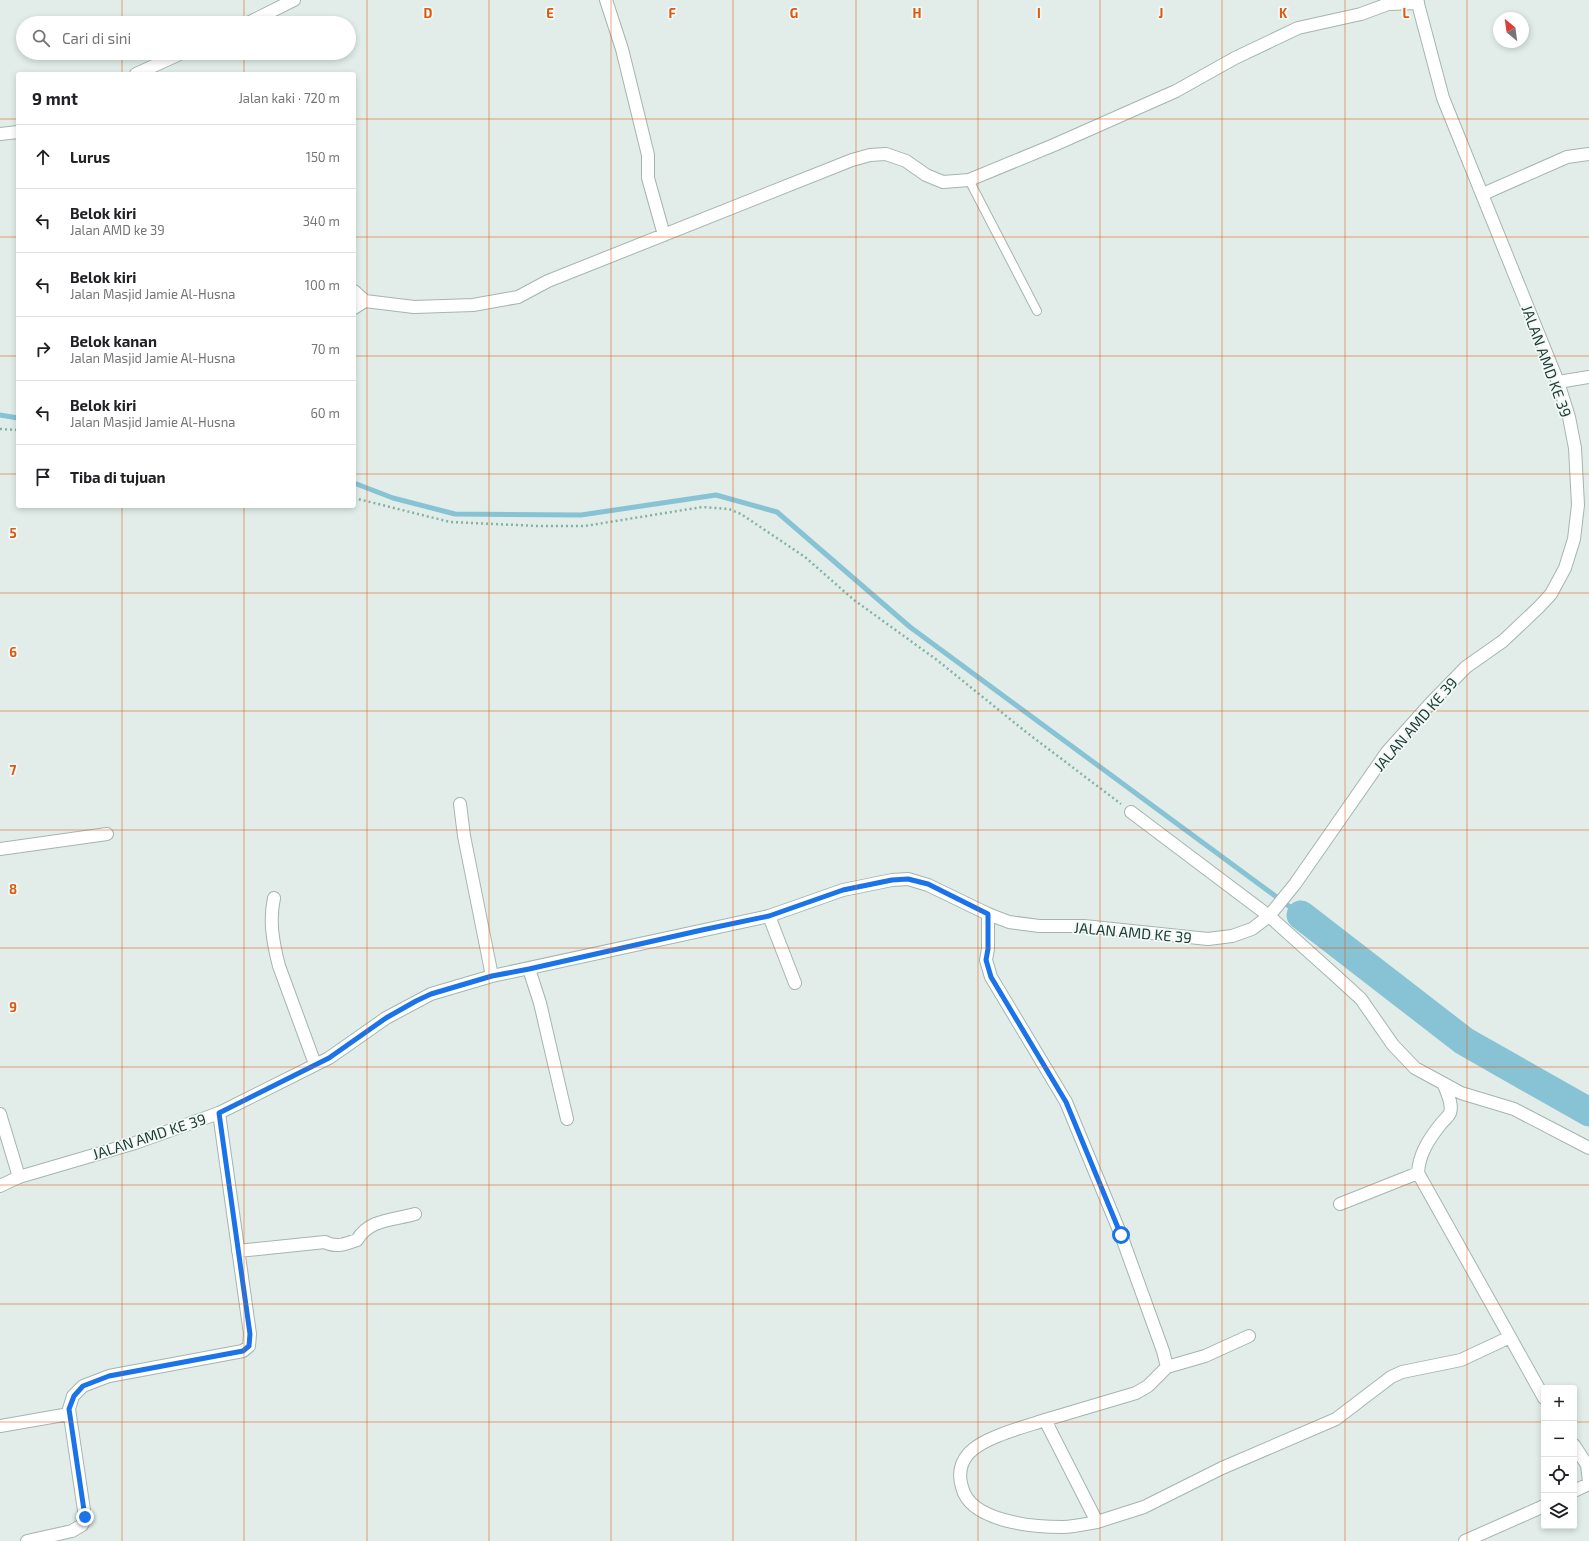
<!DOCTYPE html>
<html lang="id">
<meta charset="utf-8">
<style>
body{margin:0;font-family:"Exo 2",sans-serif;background:#f2f2f2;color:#202124}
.controls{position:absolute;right:12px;bottom:12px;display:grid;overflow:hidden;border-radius:4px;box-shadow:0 2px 6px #0003}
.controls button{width:36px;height:36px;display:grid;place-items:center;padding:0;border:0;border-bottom:1px solid #e0e0e0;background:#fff;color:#202124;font:20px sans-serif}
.compass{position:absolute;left:1493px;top:12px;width:36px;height:36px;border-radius:50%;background:#fff;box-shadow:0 2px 6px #0003;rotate:331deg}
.stop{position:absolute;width:12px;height:12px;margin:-9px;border:3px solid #1a73e8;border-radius:50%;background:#fff}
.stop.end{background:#1a73e8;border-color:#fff;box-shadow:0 1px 4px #0008}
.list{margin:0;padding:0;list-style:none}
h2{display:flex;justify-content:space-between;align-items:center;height:52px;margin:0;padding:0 16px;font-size:17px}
h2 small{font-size:13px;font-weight:400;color:#757577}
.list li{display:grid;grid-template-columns:26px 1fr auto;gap:12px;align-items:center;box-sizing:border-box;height:64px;padding:0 16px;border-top:1px solid #e0e0e0}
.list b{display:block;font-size:15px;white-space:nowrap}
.list p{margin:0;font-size:13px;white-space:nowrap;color:#757577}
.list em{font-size:13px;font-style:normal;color:#757577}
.icon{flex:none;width:22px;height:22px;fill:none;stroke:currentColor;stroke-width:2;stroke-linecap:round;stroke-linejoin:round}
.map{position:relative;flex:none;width:1589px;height:1541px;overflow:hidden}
.search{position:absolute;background:#fff;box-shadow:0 2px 6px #0003;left:16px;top:16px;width:340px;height:44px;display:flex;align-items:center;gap:10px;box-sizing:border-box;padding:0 14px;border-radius:22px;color:#757577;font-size:15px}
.panel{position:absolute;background:#fff;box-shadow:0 2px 6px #0003;left:16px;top:72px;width:340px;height:436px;border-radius:4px}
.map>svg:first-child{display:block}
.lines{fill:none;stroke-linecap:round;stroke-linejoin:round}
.stream{stroke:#87c3d4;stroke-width:5}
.river{stroke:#87c3d4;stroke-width:29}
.service-casing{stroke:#a4b5b0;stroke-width:10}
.minor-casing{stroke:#a4b5b0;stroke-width:14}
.tertiary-casing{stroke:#a4b5b0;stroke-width:14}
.path{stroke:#81b2a6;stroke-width:2.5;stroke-dasharray:2 3;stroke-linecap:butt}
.service{stroke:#fff;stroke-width:8}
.minor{stroke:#fff;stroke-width:12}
.tertiary{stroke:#fff;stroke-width:12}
.route{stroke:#1a73e8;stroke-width:5}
.grid{fill:none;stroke:#de580e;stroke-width:1;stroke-opacity:0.55}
.labels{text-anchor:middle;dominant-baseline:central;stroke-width:3.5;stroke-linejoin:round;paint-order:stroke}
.street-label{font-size:15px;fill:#213e38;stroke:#f2f9f6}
.grid-label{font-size:13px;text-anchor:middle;font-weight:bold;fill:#de580e;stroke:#f2f9f6;stroke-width:3.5;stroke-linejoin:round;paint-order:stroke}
</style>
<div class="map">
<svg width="1589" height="1541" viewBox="0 0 1589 1541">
<rect width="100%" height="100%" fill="#e2ede9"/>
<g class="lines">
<path class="stream" d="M 0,415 L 18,418
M 354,483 L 393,498 L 455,514 L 581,515 L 716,495 L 777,512 L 910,627 L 1301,915"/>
<path class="river" d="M 1301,915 L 1464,1041 L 1589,1112"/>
<g class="service-casing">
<path id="service" d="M 969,180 L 1037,311"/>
</g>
<g class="minor-casing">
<path id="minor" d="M 606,0 L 622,49 L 648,155 L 648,178 L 664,235
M 248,23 L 294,0
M 136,74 L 182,53
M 0,134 L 18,132
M 1483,194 L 1567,157 L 1589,154
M 354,291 L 365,301 L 414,307 L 473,305 L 518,297 L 548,281 L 852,160 L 870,155 L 886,154 L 906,161 L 926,175 L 943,182 L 969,180 L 1054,145 L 1176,91 L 1235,58 L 1298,28 L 1361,14 L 1388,4 L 1418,3
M 354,308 L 365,301
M 1558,382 L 1589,377
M 460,804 L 464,836 L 492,976
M 1131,812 L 1269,916 L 1337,977 L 1361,999 L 1393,1045 L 1415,1068 L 1461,1093 L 1514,1109 L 1589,1148
M 0,849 L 107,834
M 274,898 C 269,921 273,943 279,966 L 315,1064
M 988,914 L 988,949 L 986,960 L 991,977 L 1066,1102 L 1121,1235 L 1163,1351 L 1167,1367
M 769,916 L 795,983
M 529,969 L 540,1003 L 567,1119
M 0,1114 L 19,1177
M 1340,1204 L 1418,1173
M 238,1251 L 325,1242 C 336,1248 346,1244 357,1240 C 369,1219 394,1220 415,1214
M 1249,1336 L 1205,1356 L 1167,1367 L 1148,1386 L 1136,1393 L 1045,1420 L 1097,1522 L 1144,1507 L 1222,1468 L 1336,1419 L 1391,1377 L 1402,1372 L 1461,1360 L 1510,1337 L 1418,1173 C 1419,1154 1429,1139 1440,1125 C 1443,1121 1448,1117 1450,1113 C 1453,1104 1447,1093 1444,1085
M 1510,1337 L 1544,1398
M 1045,1420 C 1024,1427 984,1437 969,1453 C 960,1463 958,1474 962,1487 C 970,1522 1034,1527 1063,1527 C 1074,1527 1086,1524 1097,1522
M 0,1426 L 69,1414
M 1574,1445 L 1587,1465 L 1589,1482
M 1574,1491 L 1589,1484
M 27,1541 L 72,1531 L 82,1525 L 85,1517 L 69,1409 L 73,1396 L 83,1386 L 109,1376 L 243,1351 L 249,1346 L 250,1334 L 219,1113
M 1465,1541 L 1544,1506"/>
</g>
<g class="tertiary-casing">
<path id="tertiary" d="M 0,1186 L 19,1177 L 135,1143 L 219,1113 L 329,1058 L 386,1018 L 431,994 L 492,976 L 769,916 L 843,890 L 892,880 L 908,879 L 928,885 L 988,914 L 1009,922 L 1039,926 L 1084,926 L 1208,939 L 1232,936 L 1252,929 L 1269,916 L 1295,884 L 1387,752 L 1430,704 L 1466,667 L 1503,641 L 1539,607 L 1551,594 L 1565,568 L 1574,539 L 1578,505 L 1575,448 L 1569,417 L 1558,382 L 1443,98 L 1417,0"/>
</g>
<path class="path" d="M 0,429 L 18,430
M 354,498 L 450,522 L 538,526 L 585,526 L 702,507 L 729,509 L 741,514 L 805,557 L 854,600 L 937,660 L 1026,732 L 1121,804"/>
<use href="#service" class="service"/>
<use href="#minor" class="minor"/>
<use href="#tertiary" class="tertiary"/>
</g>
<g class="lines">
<path class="route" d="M 85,1517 L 69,1409 L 74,1396 L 83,1386 L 109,1376 L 243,1351 L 249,1346 L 250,1334 L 219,1113 L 329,1058 L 386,1018 L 416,1001 L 431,994 L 492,976 L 529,969 L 702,930 L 769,916 L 843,890 L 892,880 L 908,879 L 928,884 L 988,914 L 988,949 L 986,960 L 991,977 L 1066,1102 L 1121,1235"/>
</g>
<path class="grid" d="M 122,0 L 122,23M 244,0 L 244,23M 367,0 L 367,1541M 489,0 L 489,1541M 611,0 L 611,1541M 733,0 L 733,1541M 856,0 L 856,1541M 978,0 L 978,1541M 1100,0 L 1100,1541M 1222,0 L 1222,1541M 1345,0 L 1345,1541M 1467,0 L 1467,1541M 122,53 L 122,74M 244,53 L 244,74M 0,119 L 18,119M 354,119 L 1589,119M 0,237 L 18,237M 354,237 L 1589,237M 0,356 L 18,356M 354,356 L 1589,356M 0,474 L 18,474M 354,474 L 1589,474M 122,506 L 122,1541M 244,506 L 244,1541M 0,593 L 1589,593M 0,711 L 1589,711M 0,830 L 1589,830M 0,948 L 1589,948M 0,1067 L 1589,1067M 0,1185 L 1589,1185M 0,1304 L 1589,1304M 0,1422 L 1544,1422M 1574,1422 L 1589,1422"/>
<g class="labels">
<g class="street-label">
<text transform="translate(1547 361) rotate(70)">JALAN AMD KE 39</text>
<text transform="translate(1415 724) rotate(-49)">JALAN AMD KE 39</text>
<text transform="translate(1133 932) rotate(5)">JALAN AMD KE 39</text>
<text transform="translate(149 1136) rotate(-18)">JALAN AMD KE 39</text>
</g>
</g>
<g class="grid-label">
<text x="428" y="18">D</text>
<text x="550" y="18">E</text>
<text x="672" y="18">F</text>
<text x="794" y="18">G</text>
<text x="917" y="18">H</text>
<text x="1039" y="18">I</text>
<text x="1161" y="18">J</text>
<text x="1283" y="18">K</text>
<text x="1406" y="18">L</text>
<text x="13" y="538">5</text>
<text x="13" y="657">6</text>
<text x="13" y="775">7</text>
<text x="13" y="894">8</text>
<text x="13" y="1012">9</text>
</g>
</svg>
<div class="controls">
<button>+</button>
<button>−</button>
<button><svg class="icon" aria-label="locate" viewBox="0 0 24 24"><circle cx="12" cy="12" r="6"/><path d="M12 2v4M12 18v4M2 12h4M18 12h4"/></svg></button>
<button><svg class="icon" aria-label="layers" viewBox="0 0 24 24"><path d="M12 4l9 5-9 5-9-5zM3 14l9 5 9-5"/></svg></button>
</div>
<svg class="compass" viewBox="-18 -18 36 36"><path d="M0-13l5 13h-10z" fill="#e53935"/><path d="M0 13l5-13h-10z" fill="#757577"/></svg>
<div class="stop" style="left:1121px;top:1235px"></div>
<div class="stop end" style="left:85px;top:1517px"></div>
<div class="search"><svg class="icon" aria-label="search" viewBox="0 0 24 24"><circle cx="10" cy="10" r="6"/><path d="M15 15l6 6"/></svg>Cari di sini</div>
<section class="panel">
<h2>9 mnt<small>Jalan kaki · 720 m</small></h2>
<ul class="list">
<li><svg class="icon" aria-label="ahead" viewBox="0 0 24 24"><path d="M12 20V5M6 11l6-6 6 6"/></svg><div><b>Lurus</b></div><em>150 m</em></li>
<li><svg class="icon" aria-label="left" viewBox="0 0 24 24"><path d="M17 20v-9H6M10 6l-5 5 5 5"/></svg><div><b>Belok kiri</b><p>Jalan AMD ke 39</p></div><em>340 m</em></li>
<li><svg class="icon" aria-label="left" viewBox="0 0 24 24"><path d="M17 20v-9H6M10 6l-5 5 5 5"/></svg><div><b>Belok kiri</b><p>Jalan Masjid Jamie Al-Husna</p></div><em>100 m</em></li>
<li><svg class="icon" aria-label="right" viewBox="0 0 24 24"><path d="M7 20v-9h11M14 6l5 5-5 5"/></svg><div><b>Belok kanan</b><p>Jalan Masjid Jamie Al-Husna</p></div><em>70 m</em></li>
<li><svg class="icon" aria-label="left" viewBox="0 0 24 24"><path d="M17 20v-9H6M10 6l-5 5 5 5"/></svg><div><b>Belok kiri</b><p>Jalan Masjid Jamie Al-Husna</p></div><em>60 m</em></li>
<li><svg class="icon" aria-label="arrive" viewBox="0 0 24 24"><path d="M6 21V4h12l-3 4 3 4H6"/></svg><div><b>Tiba di tujuan</b></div></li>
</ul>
</section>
</div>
